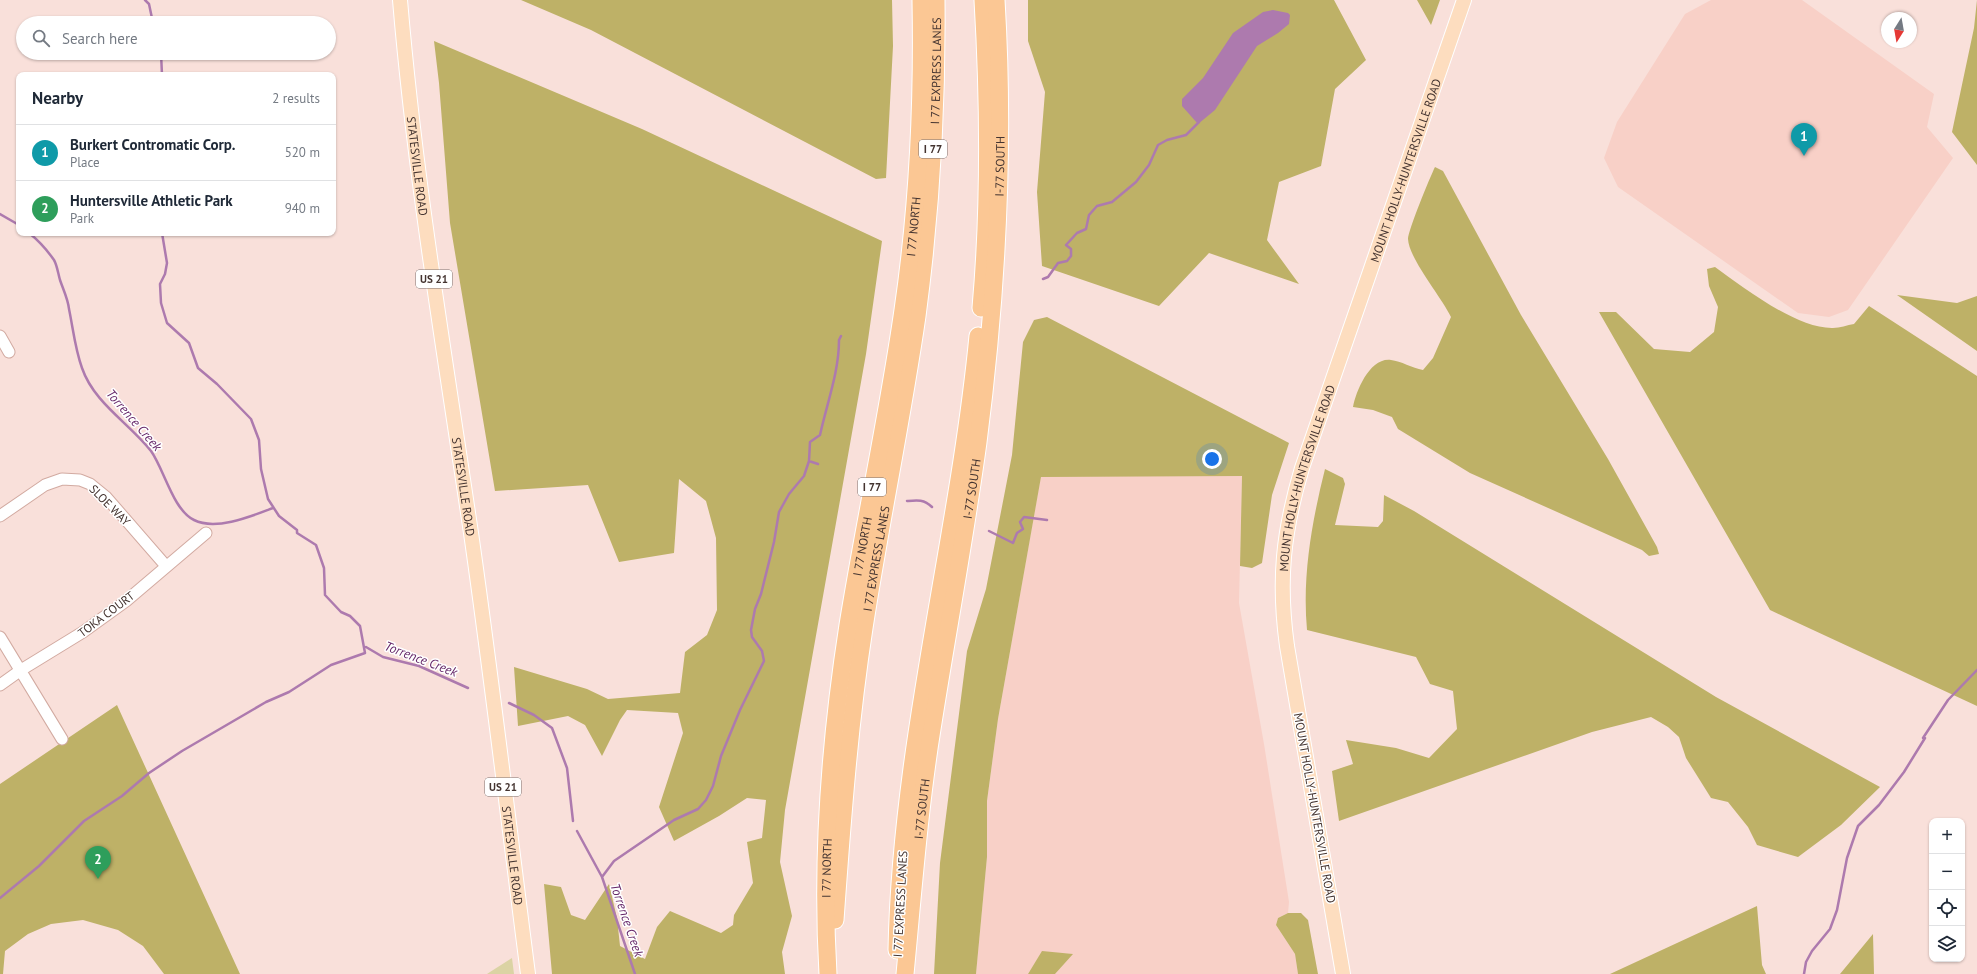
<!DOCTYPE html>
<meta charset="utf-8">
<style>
body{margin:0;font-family:"PT Sans",sans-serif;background:#f2f2f3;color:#1f2937}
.controls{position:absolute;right:12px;bottom:12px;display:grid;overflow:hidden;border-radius:8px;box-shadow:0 1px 3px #0004}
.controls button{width:36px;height:36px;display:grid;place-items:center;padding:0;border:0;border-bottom:1px solid #e0e1e3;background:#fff;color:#1f2937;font:20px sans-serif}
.compass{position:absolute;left:1881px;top:12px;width:36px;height:36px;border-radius:50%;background:#fff;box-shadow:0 1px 3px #0004;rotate:191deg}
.you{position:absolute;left:1212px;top:459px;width:14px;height:14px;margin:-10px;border:3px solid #fff;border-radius:50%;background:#1a73e8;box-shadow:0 0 0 6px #1a73e833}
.badge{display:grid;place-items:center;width:26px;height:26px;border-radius:50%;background:#188db0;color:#fff;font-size:13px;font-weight:700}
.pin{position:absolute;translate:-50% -33px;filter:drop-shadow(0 1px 2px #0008)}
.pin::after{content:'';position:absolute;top:21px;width:14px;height:12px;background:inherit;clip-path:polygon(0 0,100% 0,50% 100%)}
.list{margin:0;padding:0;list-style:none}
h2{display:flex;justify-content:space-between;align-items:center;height:52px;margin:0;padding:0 16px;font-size:17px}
h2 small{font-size:13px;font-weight:400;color:#747a83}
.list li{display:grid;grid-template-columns:26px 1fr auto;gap:12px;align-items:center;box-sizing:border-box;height:56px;padding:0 16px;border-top:1px solid #e0e1e3}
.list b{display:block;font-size:15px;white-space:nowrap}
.list p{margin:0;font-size:13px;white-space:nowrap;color:#747a83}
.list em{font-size:13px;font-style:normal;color:#747a83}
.icon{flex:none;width:22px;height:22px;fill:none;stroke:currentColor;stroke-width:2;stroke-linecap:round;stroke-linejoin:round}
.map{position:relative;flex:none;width:1977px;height:974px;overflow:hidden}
.search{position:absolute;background:#fff;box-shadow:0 1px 3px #0004;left:16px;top:16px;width:320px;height:44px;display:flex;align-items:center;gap:10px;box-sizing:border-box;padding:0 14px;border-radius:22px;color:#747a83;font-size:15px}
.panel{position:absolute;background:#fff;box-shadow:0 1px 3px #0004;left:16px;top:72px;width:320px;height:164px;border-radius:8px}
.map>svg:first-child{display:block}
.built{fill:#f8d0c7}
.green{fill:#dbd3a4}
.forest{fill:#beb167}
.water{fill:#ad7aae}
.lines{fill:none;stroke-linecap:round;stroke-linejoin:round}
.stream{stroke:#ad7aae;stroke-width:2.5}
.minor-casing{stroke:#d2aaa1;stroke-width:13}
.major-casing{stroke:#fff;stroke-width:16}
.highway-casing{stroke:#fff;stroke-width:19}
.minor{stroke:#fff;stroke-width:11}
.major{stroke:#fdddbf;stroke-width:14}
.highway{stroke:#fbc794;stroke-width:17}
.labels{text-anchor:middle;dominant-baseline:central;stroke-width:3;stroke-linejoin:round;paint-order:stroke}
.shield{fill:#fff;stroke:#7c716e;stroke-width:1}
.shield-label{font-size:11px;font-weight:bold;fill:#443430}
.street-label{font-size:12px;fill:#443430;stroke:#fff}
.water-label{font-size:13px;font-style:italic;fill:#66286a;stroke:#fff}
</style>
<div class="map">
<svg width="1977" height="974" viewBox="0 0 1977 974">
<rect width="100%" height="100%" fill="#f9e0da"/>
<path class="built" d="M 1711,0 L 1802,0 L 1934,94 L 1927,127 L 1953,158 L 1848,310 L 1829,317 L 1798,313 L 1618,187 L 1604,158 L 1617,122 L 1685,14 Z
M 1242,475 L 1239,603 L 1264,744 L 1289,902 L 1288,913 L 1278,918 L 1276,925 L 1295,954 L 1298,974 L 1055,974 L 1072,954 L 1042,952 L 1028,974 L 976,974 L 987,857 L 987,801 L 998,719 L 1041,476 Z"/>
<path class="green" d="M 512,958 L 514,974 L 487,974 L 490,972 Z"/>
<path class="forest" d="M 521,0 L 892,0 L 893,46 L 886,178 L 876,179 L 591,30 Z
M 1028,0 L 1334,0 L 1366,60 L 1335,89 L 1321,166 L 1279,182 L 1267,240 L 1299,284 L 1209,253 L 1159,306 L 1042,266 L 1037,192 L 1045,92 L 1028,41 Z
M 1417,0 L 1440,0 L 1431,25 Z
M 1977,0 L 1977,165 L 1952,132 L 1974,28 Z
M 434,41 L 642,129 L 882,241 L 866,354 L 785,810 L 780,862 L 792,916 L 782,952 L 785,974 L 552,974 L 544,884 L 561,887 L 571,915 L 585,920 L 609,884 L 617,918 L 620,946 L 645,959 L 657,927 L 670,911 L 721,933 L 733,925 L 734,915 L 753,883 L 747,842 L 762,838 L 766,800 L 747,798 L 719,816 L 674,841 L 659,807 L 683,733 L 678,713 L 627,710 L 620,720 L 602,756 L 585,725 L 568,716 L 518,726 L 514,667 L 587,689 L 608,699 L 680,693 L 685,652 L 707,635 L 717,610 L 716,538 L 706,501 L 679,479 L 674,553 L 619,562 L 588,485 L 495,491 L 450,223 L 439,83 Z
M 1435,167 L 1443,171 L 1521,315 L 1608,459 L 1657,547 L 1659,554 L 1649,556 L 1642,550 L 1470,473 L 1398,429 L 1392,417 L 1373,410 L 1353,407 C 1356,391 1370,357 1391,360 C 1401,361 1412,368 1423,370 L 1433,358 L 1451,317 C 1441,296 1409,259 1408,239 C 1408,231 1430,177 1435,167 Z
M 1715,267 C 1744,288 1797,329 1833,328 C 1840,328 1847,325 1854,324 L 1869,306 L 1977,376 L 1977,706 L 1770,610 L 1599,312 L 1616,312 L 1654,349 L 1690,352 L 1714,332 L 1718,307 L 1709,286 L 1707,269 Z
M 1897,295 L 1957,303 L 1977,296 L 1977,351 Z
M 1047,317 L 1289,443 L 1272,495 L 1262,563 L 1252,568 L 1240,566 L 1242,476 L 1041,477 L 998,719 L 987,801 L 987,857 L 976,974 L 934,974 L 940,863 L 967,651 L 986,589 L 1012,455 L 1023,342 L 1034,320 Z
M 1325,469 L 1343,478 L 1345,484 L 1335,525 L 1378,527 L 1383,521 L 1384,495 L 1414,511 L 1716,697 L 1880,787 L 1841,825 L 1798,857 L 1757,845 L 1748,827 L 1728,802 L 1711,798 L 1686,758 L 1679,737 L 1668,727 L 1651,717 L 1592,732 L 1339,821 L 1332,771 L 1353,764 L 1346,740 L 1396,748 L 1429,758 L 1457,729 L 1453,691 L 1430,684 L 1416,657 L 1307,630 C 1302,576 1312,521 1325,469 Z
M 117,705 L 240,974 L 164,974 L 143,946 L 118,930 L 83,920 L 51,924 L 28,934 L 5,951 L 3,974 L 0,974 L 0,784 Z
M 1757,906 L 1762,965 L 1766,974 L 1610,974 Z
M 1288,913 L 1301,913 L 1308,920 L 1318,974 L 1298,974 L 1295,954 L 1276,925 L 1278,918 Z
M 1873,934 L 1874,974 L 1840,974 Z
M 1042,951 L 1073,954 L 1055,974 L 1028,974 Z"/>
<path class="water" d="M 1273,10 L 1288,13 L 1290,15 L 1289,24 L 1278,33 L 1257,46 L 1215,110 L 1198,124 L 1182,106 L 1182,99 L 1203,78 L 1233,33 L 1263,12 Z"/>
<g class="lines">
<path class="stream" d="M 145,0 L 149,4 L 153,23
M 161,53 L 162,75
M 0,214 L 19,225
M 29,233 C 38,240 47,250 54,260 C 57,265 58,273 60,280 C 63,289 68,299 69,309 C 73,328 75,349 82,368 C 94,403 129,423 151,451 C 164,469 173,510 194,520 C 216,531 252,516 273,508
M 1043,279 L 1048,277 L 1058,263 L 1067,261 L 1071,256 L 1071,249 L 1066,245 L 1077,233 L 1086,229 L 1089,215 L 1097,206 L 1112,202 L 1136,182 L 1149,165 L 1158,145 L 1167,140 L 1186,135 L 1199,122
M 809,461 L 818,464
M 907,501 C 917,500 924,499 932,507
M 989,531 L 1013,543 L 1017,533 L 1023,529 L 1020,522 L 1024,517 L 1047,520
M 366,647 L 383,657 L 419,666 L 468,688
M 509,703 L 534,715 L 552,728 L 567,768 L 573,821
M 577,831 L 602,877 L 635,974
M 602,877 L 614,861 L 674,820 L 698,809 L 706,800 L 713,786 L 721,756 L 740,710 L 764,661 L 762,651 L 752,637 L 751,630 L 755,609 L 761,594 L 774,542 L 779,512 L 789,494 L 804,476 L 809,461 L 810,442 L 820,435 C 827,403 839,372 839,340 L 841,336
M 0,898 L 39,866 L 84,821 L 122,796 L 149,773 L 182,751 L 266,702 L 289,692 L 331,665 L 365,653 L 360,626 L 350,616 L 341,612 L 325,595 L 324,568 L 316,545 L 297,533 L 297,530 L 279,516 L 268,499 L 261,469 L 259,440 L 251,419 L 217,384 L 198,368 L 189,343 L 167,323 L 161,303 L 160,284 L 165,274 L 167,263 L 162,233
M 1804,974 L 1806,962 L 1812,951 L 1830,929 L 1837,910 L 1847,858 L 1858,826 L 1879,805 L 1904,772 L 1925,738 L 1923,738 L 1948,700 L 1977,670"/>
<g class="minor-casing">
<path id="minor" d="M 0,336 L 9,352
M 0,516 L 45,485 L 62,479 L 80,480 L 90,484 L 106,497 L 166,566
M 0,637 L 62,739
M 0,685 L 21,670 L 83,632 L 126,601 L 206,533"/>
</g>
<g class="major-casing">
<g id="major">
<path id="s1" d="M 400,0 C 415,179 445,356 471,533 C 492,680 509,827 528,974"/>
<path id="s2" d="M 1343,974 L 1287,646 C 1278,581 1283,532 1302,468 L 1464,0"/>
</g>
</g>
<g class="highway-casing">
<g id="highway">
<path d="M 981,308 C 990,206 989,102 983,0"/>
<path id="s3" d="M 835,920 C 842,823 849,725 864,628 C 880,524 902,420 917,316 C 931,211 937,106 936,0"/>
<path d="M 897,950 C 901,743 958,541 978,336"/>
<path id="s4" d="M 828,974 C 821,857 830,741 848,625 C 865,520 888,415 903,310 C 918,207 923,104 921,0"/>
<path id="s5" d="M 905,974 C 913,892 919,810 932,729 C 947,633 965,538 978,442 C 997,295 1005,148 996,0"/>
</g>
</g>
<use href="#minor" class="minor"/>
<use href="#major" class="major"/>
<use href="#highway" class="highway"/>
</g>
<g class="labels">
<g class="shield">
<rect x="919" y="140" width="28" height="18" rx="3"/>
<rect x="416" y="270" width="36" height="18" rx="3"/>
<rect x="858" y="478" width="28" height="18" rx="3"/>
<rect x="485" y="778" width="36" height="18" rx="3"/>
</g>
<g class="shield-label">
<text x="933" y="149">I 77</text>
<text x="434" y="279">US 21</text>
<text x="872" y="487">I 77</text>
<text x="503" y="787">US 21</text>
</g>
<g class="street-label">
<text stroke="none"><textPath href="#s3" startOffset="856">I 77 EXPRESS LANES</textPath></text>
<text stroke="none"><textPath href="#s1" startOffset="167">STATESVILLE ROAD</textPath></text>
<text stroke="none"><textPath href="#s5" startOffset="814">I-77 SOUTH</textPath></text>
<text stroke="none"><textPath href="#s2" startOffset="828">MOUNT HOLLY-HUNTERSVILLE ROAD</textPath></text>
<text stroke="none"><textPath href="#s4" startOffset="754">I 77 NORTH</textPath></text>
<text stroke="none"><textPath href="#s2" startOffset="504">MOUNT HOLLY-HUNTERSVILLE ROAD</textPath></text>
<text stroke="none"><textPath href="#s1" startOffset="491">STATESVILLE ROAD</textPath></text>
<text stroke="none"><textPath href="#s5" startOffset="490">I-77 SOUTH</textPath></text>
<text transform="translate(110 505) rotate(45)">SLOE WAY</text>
<text stroke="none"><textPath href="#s4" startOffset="430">I 77 NORTH</textPath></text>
<text stroke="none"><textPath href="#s3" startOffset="364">I 77 EXPRESS LANES</textPath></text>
<text transform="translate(106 614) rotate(-37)">TOKA COURT</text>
<text transform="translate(1315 808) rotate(80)">MOUNT HOLLY-HUNTERSVILLE ROAD</text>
<text stroke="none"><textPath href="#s5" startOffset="166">I-77 SOUTH</textPath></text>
<text stroke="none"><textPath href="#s1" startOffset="863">STATESVILLE ROAD</textPath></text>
<text stroke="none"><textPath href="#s4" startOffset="106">I 77 NORTH</textPath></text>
<text transform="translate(900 904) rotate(-87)">I 77 EXPRESS LANES</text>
</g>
<g class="water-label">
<text transform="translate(134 420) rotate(49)">Torrence Creek</text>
<text transform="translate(421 659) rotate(21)">Torrence Creek</text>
<text transform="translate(627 920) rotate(71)">Torrence Creek</text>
</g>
</g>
</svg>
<div class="controls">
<button>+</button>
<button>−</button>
<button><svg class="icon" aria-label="locate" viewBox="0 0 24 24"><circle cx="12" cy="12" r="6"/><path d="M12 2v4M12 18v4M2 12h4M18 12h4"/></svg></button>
<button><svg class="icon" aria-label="layers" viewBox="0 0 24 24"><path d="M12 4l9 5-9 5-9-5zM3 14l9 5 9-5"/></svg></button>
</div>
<svg class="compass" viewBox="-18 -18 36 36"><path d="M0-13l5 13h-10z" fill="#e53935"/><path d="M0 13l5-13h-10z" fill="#747a83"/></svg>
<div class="you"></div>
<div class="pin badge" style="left:1804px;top:156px;background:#0f9aa8">1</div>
<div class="pin badge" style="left:98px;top:879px;background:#2e9e5b">2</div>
<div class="search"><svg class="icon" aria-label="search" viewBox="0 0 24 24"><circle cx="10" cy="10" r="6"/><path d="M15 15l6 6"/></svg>Search here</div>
<section class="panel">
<h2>Nearby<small>2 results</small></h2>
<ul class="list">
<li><span class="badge" style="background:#0f9aa8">1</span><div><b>Burkert Contromatic Corp.</b><p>Place</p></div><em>520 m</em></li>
<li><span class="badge" style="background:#2e9e5b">2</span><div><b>Huntersville Athletic Park</b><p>Park</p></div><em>940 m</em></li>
</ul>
</section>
</div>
